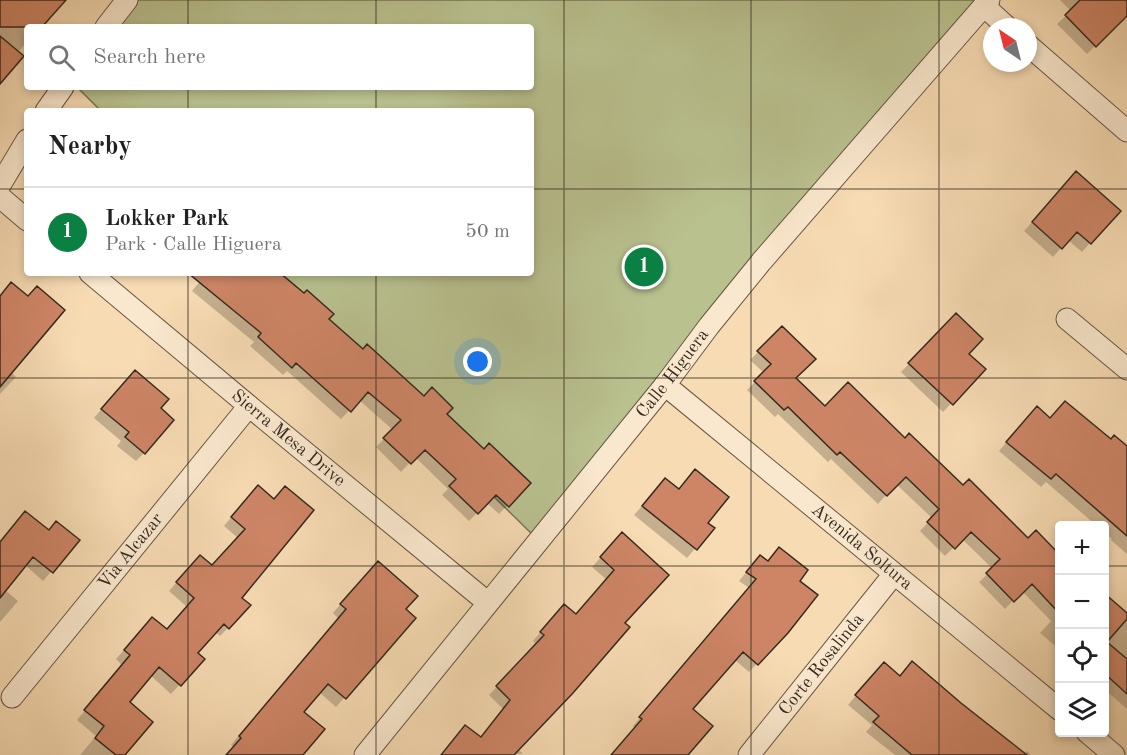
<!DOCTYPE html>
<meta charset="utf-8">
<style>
body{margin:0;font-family:"Old Standard TT",serif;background:#f6f6f6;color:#202124}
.controls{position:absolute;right:18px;bottom:18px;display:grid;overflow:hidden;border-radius:6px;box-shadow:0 3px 9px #0003}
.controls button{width:54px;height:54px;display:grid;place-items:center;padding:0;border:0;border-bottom:2px solid #e0e0e0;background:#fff;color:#202124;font:30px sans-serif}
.compass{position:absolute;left:983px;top:18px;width:54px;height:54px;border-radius:50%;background:#fff;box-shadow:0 3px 9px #0003;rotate:325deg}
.you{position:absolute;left:478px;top:362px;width:21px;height:21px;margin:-15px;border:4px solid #fff;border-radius:50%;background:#1a73e8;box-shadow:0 0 0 9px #1a73e833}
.badge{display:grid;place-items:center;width:39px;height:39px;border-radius:50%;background:#0b8043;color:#fff;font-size:20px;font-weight:700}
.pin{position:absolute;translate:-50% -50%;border:3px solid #fff;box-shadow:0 2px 6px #0006}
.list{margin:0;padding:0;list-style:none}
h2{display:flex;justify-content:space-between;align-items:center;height:78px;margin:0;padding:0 24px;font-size:26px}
h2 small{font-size:20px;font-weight:400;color:#757577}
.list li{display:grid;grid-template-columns:39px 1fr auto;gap:18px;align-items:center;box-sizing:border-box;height:90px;padding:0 24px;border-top:2px solid #e0e0e0}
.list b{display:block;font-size:22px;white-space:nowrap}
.list p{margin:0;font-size:20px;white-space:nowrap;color:#757577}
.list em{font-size:20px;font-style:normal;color:#757577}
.icon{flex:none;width:33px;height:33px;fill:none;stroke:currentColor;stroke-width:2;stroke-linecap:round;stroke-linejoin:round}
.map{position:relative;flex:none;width:1127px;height:755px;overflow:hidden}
.search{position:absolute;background:#fff;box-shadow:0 3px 9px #0003;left:24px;top:24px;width:510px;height:66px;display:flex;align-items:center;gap:15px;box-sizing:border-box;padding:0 21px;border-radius:6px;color:#757577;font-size:22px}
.panel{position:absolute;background:#fff;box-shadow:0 3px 9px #0003;left:24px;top:108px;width:510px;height:168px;border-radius:6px}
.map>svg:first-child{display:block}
.green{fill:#b9c18f;stroke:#777557;stroke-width:1.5}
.shadow{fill:#0003}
.building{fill:#cd8566;stroke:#35291f;stroke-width:1.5}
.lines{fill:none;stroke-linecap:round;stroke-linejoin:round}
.minor-casing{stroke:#665644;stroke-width:23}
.minor{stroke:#fae8ce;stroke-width:21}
.grid{fill:none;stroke:#35291f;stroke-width:1.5;stroke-opacity:0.55}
.labels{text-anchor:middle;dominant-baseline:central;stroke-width:4.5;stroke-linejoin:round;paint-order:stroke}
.street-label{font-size:18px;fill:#35291f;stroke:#fae8ce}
</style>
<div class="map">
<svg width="1127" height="755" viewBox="0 0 1127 755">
<rect width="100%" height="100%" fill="#f7dbb3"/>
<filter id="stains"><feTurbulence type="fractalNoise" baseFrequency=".00333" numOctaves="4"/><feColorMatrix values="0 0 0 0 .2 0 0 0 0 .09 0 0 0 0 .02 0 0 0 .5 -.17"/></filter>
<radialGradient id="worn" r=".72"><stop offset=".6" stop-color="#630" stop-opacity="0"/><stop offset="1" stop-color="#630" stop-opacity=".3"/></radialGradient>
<path class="green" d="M 127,0 L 989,0 L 538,540 L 266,273 L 531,273 L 531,111 L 101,111 L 77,87 L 531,87 L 531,27 L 106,27 Z"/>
<path class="shadow" d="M 0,0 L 64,0 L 40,27 L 27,27 L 27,42 L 17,53 L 0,81 Z
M 1060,0 L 1127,0 L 1127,14 L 1087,54 L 1057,24 L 1071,11 Z
M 1068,182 L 1090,243 L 1082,252 L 1068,240 L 1053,257 L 1024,231 Z
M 194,273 L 278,273 L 363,351 L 445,415 L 484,451 L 529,483 L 499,514 L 487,503 L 469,521 L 442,495 L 448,489 L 415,457 L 401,472 L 376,447 L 393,430 L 359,400 L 341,419 L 287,371 L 283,375 L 250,346 L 254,342 L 192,291 L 201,280 Z
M 0,297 L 11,372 L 16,377 L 0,394 Z
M 956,315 L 967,354 L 984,369 L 943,412 L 901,372 Z
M 782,328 L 794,379 L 825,408 L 905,440 L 1028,540 L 1036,532 L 1060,556 L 1060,650 L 1040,633 L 1051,621 L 1022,591 L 1005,609 L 979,582 L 993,569 L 962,539 L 945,556 L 920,531 L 932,518 L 896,484 L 878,504 L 831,459 L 828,462 L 778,414 L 775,417 L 747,390 L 764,373 L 750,360 Z
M 126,380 L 159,409 L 144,453 L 136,461 L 117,446 L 121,441 L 94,418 Z
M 1028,417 L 1050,419 L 1127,448 L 1127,554 L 1111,540 L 1112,539 L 1104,532 L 1104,526 L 1097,526 L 1046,482 L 1041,487 L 999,451 Z
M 695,471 L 706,523 L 713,528 L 687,558 L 634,515 L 665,480 L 678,490 Z
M 249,496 L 240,598 L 228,628 L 220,636 L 215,632 L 196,653 L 203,659 L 171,694 L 150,675 L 128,702 L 123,755 L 80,755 L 96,736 L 77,720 L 122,665 L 116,659 L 144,628 L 166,631 L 187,607 L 169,591 L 192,565 L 212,567 L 238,538 L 224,526 Z
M 17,522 L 78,540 L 43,581 L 25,565 L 5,590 L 18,601 L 0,622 L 0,542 Z
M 614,543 L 623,623 L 518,749 L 523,754 L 441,755 L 480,738 L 503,709 L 489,695 L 537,645 L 533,641 L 556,614 L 576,616 L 607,580 L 592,567 Z
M 752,565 L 797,581 L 787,632 L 749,672 L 735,660 L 691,709 L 686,755 L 612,755 L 635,728 L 633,726 L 749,588 L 739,581 Z
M 370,571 L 414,618 L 336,707 L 319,692 L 302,712 L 301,755 L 227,755 L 234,747 L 231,745 L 338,618 L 333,613 Z
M 1104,595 L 1127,615 L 1127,709 L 1104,689 Z
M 904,671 L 960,704 L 1024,754 L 1027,751 L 1031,755 L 895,755 L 866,732 L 872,725 L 848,705 L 875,673 L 899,677 Z"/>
<path class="building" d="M 0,0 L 66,0 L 42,27 L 0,27 Z
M 1080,0 L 1127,0 L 1127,16 L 1096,47 L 1065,15 Z
M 0,36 L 24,56 L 0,84 Z
M 1076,171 L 1121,211 L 1091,244 L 1077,232 L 1062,249 L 1032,222 Z
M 188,273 L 280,273 L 304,293 L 307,290 L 334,314 L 329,319 L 363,349 L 367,344 L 424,396 L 432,387 L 453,408 L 447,414 L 484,449 L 489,443 L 531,483 L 509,507 L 496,495 L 478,514 L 449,486 L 456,479 L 425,450 L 411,464 L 383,438 L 401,420 L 368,392 L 351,412 L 296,363 L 292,368 L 258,337 L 261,333 Z
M 11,282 L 28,296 L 37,286 L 65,310 L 0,387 L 0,296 Z
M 956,313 L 983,339 L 969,354 L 986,369 L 953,405 L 908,363 Z
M 782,326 L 816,359 L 796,378 L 825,406 L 848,382 L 905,438 L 909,433 L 963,485 L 969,479 L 1028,538 L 1036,530 L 1059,554 L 1059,613 L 1032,584 L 1014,602 L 986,573 L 1000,559 L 971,532 L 955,549 L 927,522 L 939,509 L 906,477 L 887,496 L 840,452 L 837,455 L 788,407 L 784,410 L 754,381 L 771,364 L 757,351 Z
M 135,370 L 169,399 L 161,408 L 174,420 L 145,454 L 125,437 L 129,432 L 101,409 Z
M 1065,401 L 1111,439 L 1114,435 L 1127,446 L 1127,536 L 1056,474 L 1051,479 L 1006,442 L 1037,406 L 1050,418 Z
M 695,469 L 729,497 L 708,523 L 715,528 L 697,550 L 642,506 L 665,478 L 679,489 Z
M 258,485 L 274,499 L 285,486 L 314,510 L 242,598 L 251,605 L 229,629 L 224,624 L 198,653 L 205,659 L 181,686 L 159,667 L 130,702 L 153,722 L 125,755 L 116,755 L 95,738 L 104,726 L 84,710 L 130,655 L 124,650 L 152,617 L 167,629 L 194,598 L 176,582 L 200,555 L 212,565 L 245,529 L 231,517 Z
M 25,511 L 49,530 L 56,521 L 80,540 L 53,573 L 33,557 L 0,598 L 0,542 Z
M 622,532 L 669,575 L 625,623 L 630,627 L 573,693 L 514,755 L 441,755 L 465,725 L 481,737 L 510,700 L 496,686 L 544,635 L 540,632 L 564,604 L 576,614 L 614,570 L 600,557 Z
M 779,547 L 808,570 L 800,581 L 818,595 L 788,633 L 758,665 L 743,652 L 693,709 L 713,726 L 688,755 L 611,755 L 642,719 L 639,717 L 756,579 L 746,572 L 760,555 L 768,561 Z
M 378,561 L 418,596 L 406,609 L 416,618 L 346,699 L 328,684 L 304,712 L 325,729 L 303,755 L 226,755 L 241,738 L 239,736 L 346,609 L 340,604 Z
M 1104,593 L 1127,613 L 1127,619 L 1107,642 L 1127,659 L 1127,694 L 1104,673 Z
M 912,661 L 961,703 L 1027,755 L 912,755 L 873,722 L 879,716 L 855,695 L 884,662 L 900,676 Z"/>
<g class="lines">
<g class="minor-casing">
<g id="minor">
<path d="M 984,6 L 1007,27"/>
<path d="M 106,27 L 127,0"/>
<path d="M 1028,45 L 1127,131"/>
<path d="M 46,111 L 63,87"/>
<path d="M 0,185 L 27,140"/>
<path d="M 0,197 L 27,220"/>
<path id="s1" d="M 90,273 L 249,406 L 487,602"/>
<path d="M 1067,319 L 1127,369"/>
<path id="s2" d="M 665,385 L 1060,710"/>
<path id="s3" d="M 12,697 L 249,406"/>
<path d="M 1087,732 L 1114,755"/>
<path id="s4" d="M 365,755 L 665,385 L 709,326 L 761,262 L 989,0"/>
<path id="s5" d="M 749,755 L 894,574"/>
</g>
</g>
<use href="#minor" class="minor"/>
</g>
<path class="grid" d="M 188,0 L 188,27M 376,0 L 376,27M 564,0 L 564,755M 751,0 L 751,755M 939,0 L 939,755M 188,87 L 188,111M 376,87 L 376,111M 0,189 L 27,189M 531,189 L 1127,189M 188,273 L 188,755M 376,273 L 376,755M 0,378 L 1127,378M 0,566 L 1060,566M 1104,566 L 1127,566"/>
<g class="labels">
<g class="street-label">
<text stroke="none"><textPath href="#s4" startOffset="490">Calle Higuera</textPath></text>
<text stroke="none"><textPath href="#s1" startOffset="258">Sierra Mesa Drive</textPath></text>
<text stroke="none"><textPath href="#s2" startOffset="255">Avenida Soltura</textPath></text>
<text stroke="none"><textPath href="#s3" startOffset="188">Via Alcazar</textPath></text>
<text stroke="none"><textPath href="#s5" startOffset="116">Corte Rosalinda</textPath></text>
</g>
</g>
<rect width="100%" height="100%" filter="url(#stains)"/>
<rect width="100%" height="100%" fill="url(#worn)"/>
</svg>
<div class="controls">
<button>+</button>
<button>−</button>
<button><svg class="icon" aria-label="locate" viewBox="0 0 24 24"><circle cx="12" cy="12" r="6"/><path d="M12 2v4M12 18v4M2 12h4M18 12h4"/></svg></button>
<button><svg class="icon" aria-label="layers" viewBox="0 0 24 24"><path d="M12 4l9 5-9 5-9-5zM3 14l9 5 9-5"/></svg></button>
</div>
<svg class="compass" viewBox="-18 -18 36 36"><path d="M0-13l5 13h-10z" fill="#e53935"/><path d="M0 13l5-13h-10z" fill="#757577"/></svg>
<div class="you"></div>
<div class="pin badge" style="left:644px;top:267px">1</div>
<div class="search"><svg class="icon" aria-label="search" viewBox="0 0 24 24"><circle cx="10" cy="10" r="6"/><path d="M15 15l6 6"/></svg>Search here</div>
<section class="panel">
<h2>Nearby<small></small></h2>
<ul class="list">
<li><span class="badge">1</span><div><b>Lokker Park</b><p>Park · Calle Higuera</p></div><em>50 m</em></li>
</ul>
</section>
</div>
